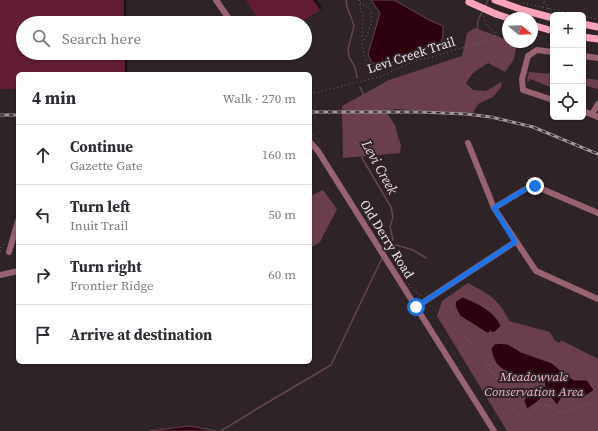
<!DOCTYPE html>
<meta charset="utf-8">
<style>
body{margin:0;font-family:"Source Serif 4",serif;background:#f2f2f3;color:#2b2b33}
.controls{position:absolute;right:12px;top:12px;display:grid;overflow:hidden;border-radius:6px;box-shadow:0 1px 3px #0004}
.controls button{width:36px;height:36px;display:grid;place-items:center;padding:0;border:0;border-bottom:1px solid #e1e1e2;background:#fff;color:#2b2b33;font:20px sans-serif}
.compass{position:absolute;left:502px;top:12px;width:36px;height:36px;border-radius:50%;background:#fff;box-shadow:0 1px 3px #0004;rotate:109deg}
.stop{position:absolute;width:12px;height:12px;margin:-9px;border:3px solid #1a73e8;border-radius:50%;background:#fff}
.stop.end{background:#1a73e8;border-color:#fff;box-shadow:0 1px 4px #0008}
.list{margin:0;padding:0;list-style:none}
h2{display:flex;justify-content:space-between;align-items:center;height:52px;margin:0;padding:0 16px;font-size:17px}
h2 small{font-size:13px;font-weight:400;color:#7c7c81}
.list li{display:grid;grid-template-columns:26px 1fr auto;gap:12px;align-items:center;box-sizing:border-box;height:60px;padding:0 16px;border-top:1px solid #e1e1e2}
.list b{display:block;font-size:15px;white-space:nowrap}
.list p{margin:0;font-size:13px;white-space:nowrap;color:#7c7c81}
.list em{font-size:13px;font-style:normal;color:#7c7c81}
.icon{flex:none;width:22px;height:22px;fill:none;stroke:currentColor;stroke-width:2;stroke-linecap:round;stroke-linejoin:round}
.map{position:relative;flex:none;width:598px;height:431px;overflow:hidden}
.search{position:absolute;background:#fff;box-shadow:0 1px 3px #0004;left:16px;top:16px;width:296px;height:44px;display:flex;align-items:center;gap:10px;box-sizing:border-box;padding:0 14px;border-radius:22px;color:#7c7c81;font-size:15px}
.panel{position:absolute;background:#fff;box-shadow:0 1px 3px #0004;left:16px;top:72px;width:296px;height:292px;border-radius:6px}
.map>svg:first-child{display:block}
.green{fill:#6a3f4b}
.water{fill:#2c0010;stroke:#664551}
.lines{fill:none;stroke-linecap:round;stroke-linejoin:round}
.stream{stroke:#664551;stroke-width:1.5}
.building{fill:#621e36;filter:url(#shadow)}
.path{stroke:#766c6f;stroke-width:1;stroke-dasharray:1 3;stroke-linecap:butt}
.minor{stroke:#986270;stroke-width:6}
.major{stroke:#fda4bc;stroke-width:7}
.rail-casing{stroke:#a2989b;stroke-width:3}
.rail{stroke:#2e2326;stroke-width:1.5;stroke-dasharray:4.5;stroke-linecap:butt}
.major-bridge{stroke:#fda4bc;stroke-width:7}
.route{stroke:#1a73e8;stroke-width:5}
.labels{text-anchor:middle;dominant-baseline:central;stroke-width:4;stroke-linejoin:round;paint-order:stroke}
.street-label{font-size:13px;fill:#eee6e8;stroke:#2e2326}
.park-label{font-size:13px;font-style:italic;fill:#f8b7c7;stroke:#2e2326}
.water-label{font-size:14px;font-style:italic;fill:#f4dde2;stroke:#2e2326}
</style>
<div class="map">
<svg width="598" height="431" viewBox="0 0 598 431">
<defs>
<filter id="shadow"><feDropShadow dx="2" dy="-2" stdDeviation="1" flood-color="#0009"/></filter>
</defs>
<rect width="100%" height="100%" fill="#2e2326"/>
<path class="green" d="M 475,28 L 508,40 L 508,42 L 517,44 L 514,59 L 505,72 L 488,63 L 473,73 L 466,83 L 473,90 L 486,91 L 501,82 L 502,86 L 493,97 L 478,104 L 473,113 L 394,109 L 386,112 L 395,125 L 398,137 L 401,145 L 400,153 L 343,158 L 342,106 L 389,80 L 462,56 L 467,33 Z
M 529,72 L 553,74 L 553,88 L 530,79 L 528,83 L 527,80 Z
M 583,78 L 598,80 L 598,89 L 583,85 Z
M 323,190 L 337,209 L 320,242 L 310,248 L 310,196 Z
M 468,283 C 489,294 499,299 509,321 L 550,332 L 555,341 L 560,343 L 561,340 L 598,359 L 598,431 L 507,431 L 437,316 L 442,301 Z"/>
<path class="water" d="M 371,0 L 394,0 L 429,20 L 443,26 L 443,35 L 441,42 L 434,46 L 410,53 L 389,64 L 372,63 L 368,54 L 380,13 Z
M 463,297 C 477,303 495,311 501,326 L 495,332 L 487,333 L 460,316 L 455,306 L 456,301 Z
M 495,343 L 508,344 L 521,352 L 552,363 L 566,375 L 574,380 L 587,380 L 594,390 C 581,400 578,399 563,396 L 557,405 L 547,393 L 537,402 L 527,409 L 524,401 L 527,393 L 545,386 L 544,381 C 530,375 503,377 495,361 C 493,358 492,353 491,349 Z
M 189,426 L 217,431 L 149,431 Z"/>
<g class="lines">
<path class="stream" d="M 346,0 L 347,7 L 351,17 L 354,26 L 348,49 L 349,57 L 355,67 L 357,78
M 485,6 L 488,0
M 360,87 L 366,100
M 389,243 L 413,250 L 426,258
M 384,253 L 389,243 L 393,240 L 390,227 L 393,217 L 391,207 L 362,158 C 361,149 357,144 351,137 L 351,130 L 355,124 L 359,107 L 366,100 L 476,59 L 478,20 L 483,11
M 490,331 L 496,344
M 221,431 L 260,407 L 331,365 L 383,256"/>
</g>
<path class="building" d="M 0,0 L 124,0 L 124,23 L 23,23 L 23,53 L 125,53 L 125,74 L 18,74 L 18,89 L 0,89 Z
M 246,0 L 313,0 L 320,10 L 299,23 L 261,23 Z"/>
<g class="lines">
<path class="path" d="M 359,0 L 363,17 L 362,43 L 364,55 L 372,77
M 545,1 L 549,9
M 360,2 L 371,10 C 373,22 369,32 363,42
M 523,3 L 578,15
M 542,7 L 545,1
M 583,16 L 598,19
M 310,94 L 382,76 L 417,60 L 433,57 L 457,49 L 493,40 L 495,39 L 496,34 L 485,23 L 484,15
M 310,133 L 315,137 L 319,143
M 0,252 L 1,247 L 6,242
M 402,274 C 408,283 413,294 424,296
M 430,305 L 436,311 L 449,318 L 463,333 L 496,377 L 514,409 L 522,419 L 525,419 L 540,405 C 551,403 552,410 561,412 C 569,413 592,403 598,398"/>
<path class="minor" d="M 216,0 L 232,23
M 553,52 L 537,50 L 528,56 L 522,79 L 523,90 L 553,100
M 583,56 L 598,58
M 583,111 L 598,117
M 592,114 L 598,104
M 310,142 L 318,151 L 494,431
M 468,143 L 494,208 L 536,271 L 598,299
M 494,208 L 529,187 L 535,186 L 598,213
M 9,252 L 18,221
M 0,275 L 18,271
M 416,307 L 515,242"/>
<path class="major" d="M 495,0 L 523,10 L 553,18
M 496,14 L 508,18
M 583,24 L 598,27
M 532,25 L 553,31
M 583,37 L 598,39"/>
<g class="rail-casing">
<path id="rail" d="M 310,112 L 421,112 L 466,114 L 491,117 L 533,127 L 598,154
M 0,115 L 18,115"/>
</g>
<use href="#rail" class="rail"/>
<path class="major-bridge" d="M 469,2 L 496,14"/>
</g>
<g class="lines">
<path class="route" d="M 416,307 L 515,242 L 494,208 L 529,187 L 535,186"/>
</g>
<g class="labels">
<g class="street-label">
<text transform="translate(411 55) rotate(-18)">Levi Creek Trail</text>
<text transform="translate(387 239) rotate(58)">Old Derry Road</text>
</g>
<g class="park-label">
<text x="534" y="376">Meadowvale<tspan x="534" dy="15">Conservation Area</tspan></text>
</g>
<g class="water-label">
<text transform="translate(380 167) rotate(61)">Levi Creek</text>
</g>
</g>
</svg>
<div class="controls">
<button>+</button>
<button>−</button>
<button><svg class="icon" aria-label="locate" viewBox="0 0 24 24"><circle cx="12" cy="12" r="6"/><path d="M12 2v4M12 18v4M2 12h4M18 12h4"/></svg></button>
</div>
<svg class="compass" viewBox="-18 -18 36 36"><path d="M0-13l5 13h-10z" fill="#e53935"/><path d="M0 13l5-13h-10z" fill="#7c7c81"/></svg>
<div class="stop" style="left:416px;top:307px"></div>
<div class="stop end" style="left:535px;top:186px"></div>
<div class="search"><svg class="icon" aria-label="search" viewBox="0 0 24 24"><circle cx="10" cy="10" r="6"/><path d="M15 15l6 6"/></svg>Search here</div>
<section class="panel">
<h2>4 min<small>Walk · 270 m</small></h2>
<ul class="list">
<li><svg class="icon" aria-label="ahead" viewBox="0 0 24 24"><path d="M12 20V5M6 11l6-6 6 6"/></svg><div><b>Continue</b><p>Gazette Gate</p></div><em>160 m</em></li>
<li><svg class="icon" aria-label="left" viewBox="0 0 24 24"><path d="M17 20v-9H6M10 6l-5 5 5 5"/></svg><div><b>Turn left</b><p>Inuit Trail</p></div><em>50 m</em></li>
<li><svg class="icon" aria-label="right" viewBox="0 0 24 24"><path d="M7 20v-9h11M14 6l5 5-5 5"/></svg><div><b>Turn right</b><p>Frontier Ridge</p></div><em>60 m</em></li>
<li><svg class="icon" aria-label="arrive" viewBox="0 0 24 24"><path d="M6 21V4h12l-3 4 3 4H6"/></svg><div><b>Arrive at destination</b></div></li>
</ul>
</section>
</div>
